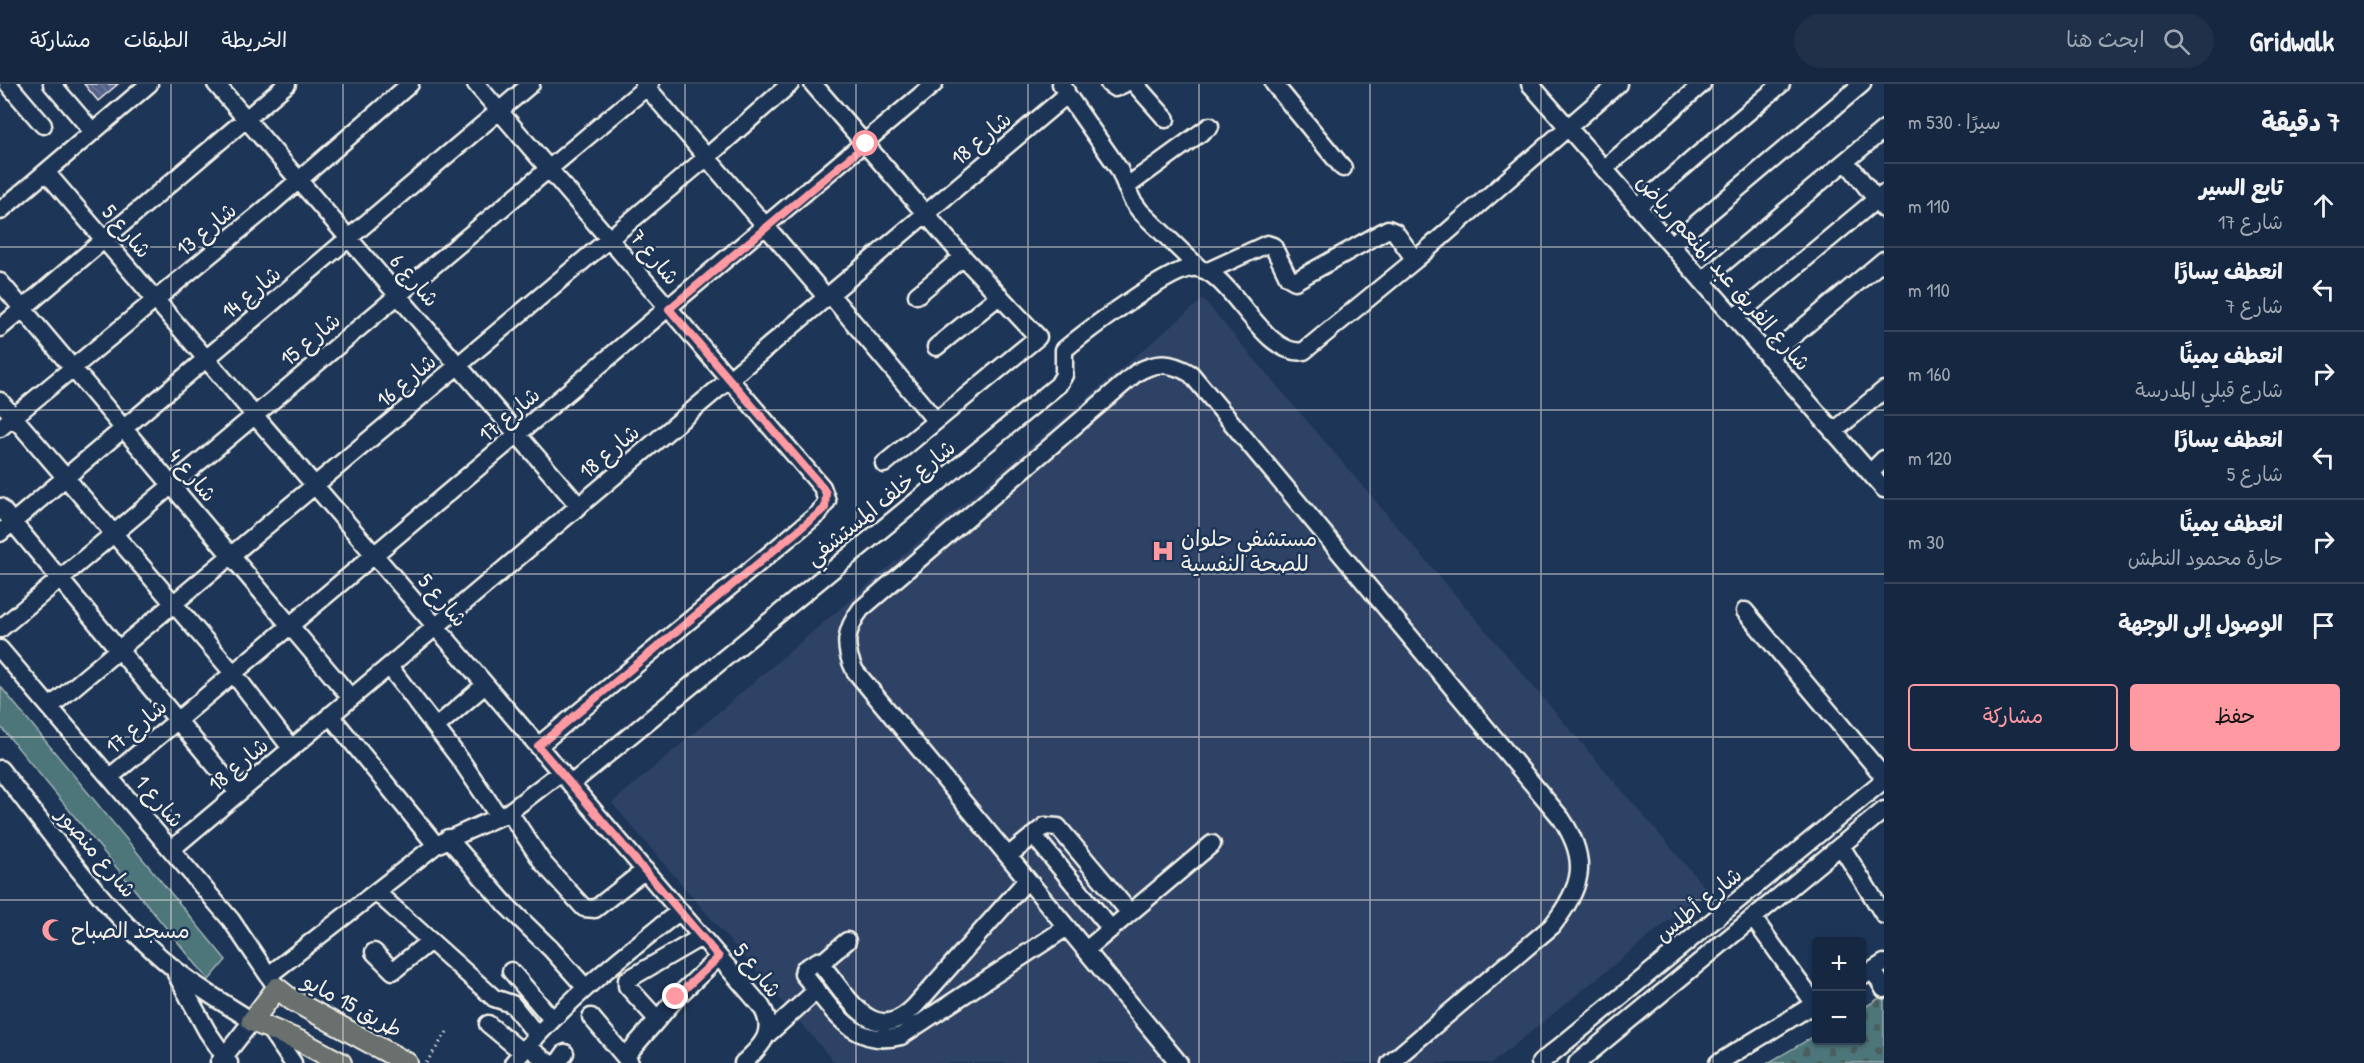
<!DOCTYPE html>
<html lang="ar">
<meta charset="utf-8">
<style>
body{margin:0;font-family:"Patrick Hand","Playpen Sans Arabic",sans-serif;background:#1f3048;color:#f1f3f6;direction:rtl}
.controls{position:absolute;right:18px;bottom:18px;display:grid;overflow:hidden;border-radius:6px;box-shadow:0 2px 4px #0004}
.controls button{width:54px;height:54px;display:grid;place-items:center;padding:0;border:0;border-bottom:2px solid #35445a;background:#162841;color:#f1f3f6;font:30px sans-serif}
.stop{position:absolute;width:18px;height:18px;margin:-14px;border:4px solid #ff9aa2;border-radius:50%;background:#fff}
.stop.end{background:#ff9aa2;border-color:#fff;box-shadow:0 2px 6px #0008}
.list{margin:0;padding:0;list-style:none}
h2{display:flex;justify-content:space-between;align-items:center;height:78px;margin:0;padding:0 24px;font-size:26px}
h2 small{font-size:20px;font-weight:400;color:#9ea6b1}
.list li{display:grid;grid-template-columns:39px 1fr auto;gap:18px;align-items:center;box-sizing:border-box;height:84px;padding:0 24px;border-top:2px solid #35445a}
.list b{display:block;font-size:22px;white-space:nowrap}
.list p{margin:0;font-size:20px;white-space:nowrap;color:#9ea6b1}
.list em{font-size:20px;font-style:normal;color:#9ea6b1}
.actions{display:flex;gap:12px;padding:18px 24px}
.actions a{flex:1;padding:14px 0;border:2px solid #ff9aa2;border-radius:6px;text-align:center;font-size:21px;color:#ff9aa2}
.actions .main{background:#ff9aa2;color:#111}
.icon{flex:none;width:33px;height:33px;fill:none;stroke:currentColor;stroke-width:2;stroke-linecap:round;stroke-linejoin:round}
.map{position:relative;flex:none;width:1884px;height:979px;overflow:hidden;direction:ltr}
header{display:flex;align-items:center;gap:36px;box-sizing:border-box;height:84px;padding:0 30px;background:#162841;border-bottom:2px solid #35445a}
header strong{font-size:28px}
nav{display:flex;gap:33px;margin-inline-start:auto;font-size:21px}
.search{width:420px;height:54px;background:#1f3048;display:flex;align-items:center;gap:15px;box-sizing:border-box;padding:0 21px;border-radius:33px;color:#9ea6b1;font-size:22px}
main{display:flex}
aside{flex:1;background:#162841}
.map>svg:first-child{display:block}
.built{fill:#2d4266}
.cemetery{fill:url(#cemetery-stones);stroke:#a0b4b1;stroke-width:1.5}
.park{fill:#4d767a;stroke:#a0b4b1;stroke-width:1.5}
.building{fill:url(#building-back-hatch);stroke:#f4f1e8;stroke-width:1.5}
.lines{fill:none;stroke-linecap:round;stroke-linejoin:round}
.minor-casing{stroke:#f4f1e8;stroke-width:21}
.major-casing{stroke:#f4f1e8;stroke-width:24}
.path{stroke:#f4f1e8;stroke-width:3;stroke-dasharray:1.5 4.5;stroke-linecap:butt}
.minor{stroke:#1d3557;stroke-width:16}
.major{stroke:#6a706d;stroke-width:20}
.route{stroke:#ff9aa2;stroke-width:8}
.grid{fill:none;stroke:#f4f1e8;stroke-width:1.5;stroke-opacity:0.55}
.labels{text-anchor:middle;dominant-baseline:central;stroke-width:5;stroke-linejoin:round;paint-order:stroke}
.street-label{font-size:22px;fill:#f4f1e8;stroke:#1d3557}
.poi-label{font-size:22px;fill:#f4f1e8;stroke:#1d3557;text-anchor:start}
</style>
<header>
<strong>Gridwalk</strong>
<div class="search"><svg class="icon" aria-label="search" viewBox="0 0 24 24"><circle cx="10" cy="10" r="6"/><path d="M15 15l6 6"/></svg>ابحث هنا</div>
<nav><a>الخريطة</a><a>الطبقات</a><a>مشاركة</a></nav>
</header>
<main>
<aside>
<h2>7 دقيقة<small>سيرًا · 530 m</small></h2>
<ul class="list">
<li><svg class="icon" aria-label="ahead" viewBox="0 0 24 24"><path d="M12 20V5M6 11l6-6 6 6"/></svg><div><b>تابع السير</b><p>شارع 17</p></div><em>110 m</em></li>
<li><svg class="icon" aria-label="left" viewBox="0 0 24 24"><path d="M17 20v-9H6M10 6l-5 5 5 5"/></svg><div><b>انعطف يسارًا</b><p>شارع 7</p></div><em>110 m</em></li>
<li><svg class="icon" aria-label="right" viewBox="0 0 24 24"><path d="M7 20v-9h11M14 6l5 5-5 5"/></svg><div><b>انعطف يمينًا</b><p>شارع قبلي المدرسة</p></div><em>160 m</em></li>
<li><svg class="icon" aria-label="left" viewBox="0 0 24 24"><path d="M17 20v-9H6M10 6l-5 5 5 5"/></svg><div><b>انعطف يسارًا</b><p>شارع 5</p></div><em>120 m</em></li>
<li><svg class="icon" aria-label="right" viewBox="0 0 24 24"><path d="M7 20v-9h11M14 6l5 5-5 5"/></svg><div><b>انعطف يمينًا</b><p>حارة محمود النطش</p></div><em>30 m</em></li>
<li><svg class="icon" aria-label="arrive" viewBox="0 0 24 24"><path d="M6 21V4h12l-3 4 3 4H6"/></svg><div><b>الوصول إلى الوجهة</b></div></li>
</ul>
<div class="actions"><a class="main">حفظ</a><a>مشاركة</a></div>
</aside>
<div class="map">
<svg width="1884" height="979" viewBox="0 0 1884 979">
<defs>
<pattern id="cemetery-stones" width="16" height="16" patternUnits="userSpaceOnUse" patternTransform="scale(1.5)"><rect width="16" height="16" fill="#4d767a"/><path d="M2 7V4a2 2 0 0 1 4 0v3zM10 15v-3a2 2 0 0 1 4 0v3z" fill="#4b5d5d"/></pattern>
<pattern id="building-back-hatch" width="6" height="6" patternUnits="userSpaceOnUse" patternTransform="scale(1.5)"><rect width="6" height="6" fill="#536088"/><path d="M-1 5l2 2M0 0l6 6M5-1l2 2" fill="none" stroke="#6c7799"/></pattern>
</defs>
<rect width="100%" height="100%" fill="#1d3557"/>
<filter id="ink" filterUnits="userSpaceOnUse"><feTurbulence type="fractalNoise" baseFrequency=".0167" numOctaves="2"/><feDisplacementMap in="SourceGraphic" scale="12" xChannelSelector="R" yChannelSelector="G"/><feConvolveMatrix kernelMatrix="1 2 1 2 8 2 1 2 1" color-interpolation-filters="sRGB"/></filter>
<g filter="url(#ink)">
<path class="built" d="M 1203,215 L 1707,806 L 1492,979 L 835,979 L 612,719 Z"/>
<path class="cemetery" d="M 1884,911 L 1884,979 L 1768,979 L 1816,951 L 1816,956 L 1862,956 L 1862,925 Z"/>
<path class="park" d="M 1,603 L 226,876 L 209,896 L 0,642 Z"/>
<path class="building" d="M 84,0 L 118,0 L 98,17 Z"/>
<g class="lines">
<g class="minor-casing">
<path id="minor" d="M 8,0 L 43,41
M 52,0 L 93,48
M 216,0 L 579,422
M 476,0 L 822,403 L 827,417 L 819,429 L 538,662
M 644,0 L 822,208 L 833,214 L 936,337
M 813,0 L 963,173 L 1038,253 L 884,380
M 1109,0 L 1115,4 L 1124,0
M 1135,0 L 1166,35
M 1274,0 L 1343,84
M 1530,0 L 1884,405
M 1066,9 L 1119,85 L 1132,116 L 1140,127 L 1199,184
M 1846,77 L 1884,125
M 1604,85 L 1702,0
M 46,88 L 761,922 C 777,947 762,962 743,979
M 1126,103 L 1210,42
M 1637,123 L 1781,0
M 0,127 L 149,0
M 1671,161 L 1862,0
M 1208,187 L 1267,160 L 1273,162 L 1288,193 L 1295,197 L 1388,145 L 1395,148 L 1415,176
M 1702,197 L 1884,45
M 0,198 L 351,614
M 917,211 L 963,173
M 1734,234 L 1884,109
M 0,244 L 287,0
M 936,263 L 999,212
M 1768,273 L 1884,176
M 0,317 L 234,590 L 291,664
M 0,344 L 263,127 L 410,0
M 1833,348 L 1884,306
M 1870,389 L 1884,375
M 0,423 L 238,709
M 0,449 L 531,0
M 1745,527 L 1884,693
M 0,545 L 650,0
M 0,565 L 231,836 L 277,904
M 389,582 L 462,678 L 499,733
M 50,623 L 707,73 L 790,0
M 330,631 L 436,761
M 436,643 L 485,601
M 0,685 C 53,752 106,829 172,883 C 197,904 226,920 252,937 L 219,979
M 110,693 L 934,0
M 571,700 L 1058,301 L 1064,291 L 1064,266 C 1085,248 1167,187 1191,184 C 1229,179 1261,275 1304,267 L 1415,176 L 1618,0
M 509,728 L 543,779 L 584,824 L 595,825 L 645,786
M 1034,752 L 1111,845
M 448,754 L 507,822 L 551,865 L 585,903
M 1841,762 L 1884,831
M 172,765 L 1063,14 L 1066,7 L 1061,0
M 1008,772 L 1045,742 L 1058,743 L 1130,829
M 1027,796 L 915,922 C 871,967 846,907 818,877 L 804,885 L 803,890 C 832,923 851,965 901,952 L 1067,843
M 376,808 L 494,914 L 512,920 L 537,951
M 1753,834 L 1815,920
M 1086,866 L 1212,760
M 374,868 L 393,887 L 430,857
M 820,880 L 847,857
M 1873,886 L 1884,905
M 511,887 L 552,935
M 176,890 L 207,947 L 229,979
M 269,891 L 436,761 L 509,728 L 561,688
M 1862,893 L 1884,879
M 591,933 L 630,979
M 657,935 L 627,902 L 627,896 L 701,853
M 488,940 L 522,968
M 268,943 L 293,979
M 768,950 L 817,906
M 527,962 L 549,979
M 625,973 L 677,913 L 719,873
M 513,979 C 562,920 619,874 680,827
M 558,979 L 565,969
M 1179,979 L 855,587 C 843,563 845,546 861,525 L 1136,289 C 1156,277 1171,278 1191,290 L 1561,734 C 1590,777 1582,803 1552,842 L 1390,979
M 1540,979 L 1884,696
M 1577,979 L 1884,726
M 1718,979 L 1816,919"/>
</g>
<g class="major-casing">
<path id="major" d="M 341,979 L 302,958 L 252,937 L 277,904 L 292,916 L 407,979"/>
</g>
<path class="path" d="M 426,979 L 447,948"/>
<use href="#minor" class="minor"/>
<use href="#major" class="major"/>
</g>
</g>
<g class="lines" filter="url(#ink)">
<path class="route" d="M 676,913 L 719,873 L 538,662 L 825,424 L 826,409 L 822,403 L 669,225 L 866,60"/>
</g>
<path class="grid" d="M 171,0 L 171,979M 343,0 L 343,979M 514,0 L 514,979M 685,0 L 685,979M 856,0 L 856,979M 1028,0 L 1028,979M 1199,0 L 1199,979M 1370,0 L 1370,979M 1541,0 L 1541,979M 1713,0 L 1713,979M 0,163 L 1884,163M 0,326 L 1884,326M 0,490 L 1884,490M 0,653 L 1884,653M 0,816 L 1884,816"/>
<defs>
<g id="hospital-bare" transform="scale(1.8)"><path d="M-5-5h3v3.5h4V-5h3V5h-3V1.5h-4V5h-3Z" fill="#ff9aa2" stroke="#1d3557" stroke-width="2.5" paint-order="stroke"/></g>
<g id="mosque-bare" transform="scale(1.8)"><path d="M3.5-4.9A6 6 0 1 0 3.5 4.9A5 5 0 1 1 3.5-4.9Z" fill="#ff9aa2" stroke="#1d3557" stroke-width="2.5" paint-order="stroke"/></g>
</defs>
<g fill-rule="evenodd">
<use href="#hospital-bare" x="1163" y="467"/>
<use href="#mosque-bare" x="53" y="846"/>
</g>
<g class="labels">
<g class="street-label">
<text transform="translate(981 54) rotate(-40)">شارع 18</text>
<text transform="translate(206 145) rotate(-40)">شارع 13</text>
<text transform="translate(127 147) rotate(49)">شارع 5</text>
<text transform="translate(655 173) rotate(50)">شارع 7</text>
<text transform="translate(1724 188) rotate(49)">شارع الفريق عبد المنعم رياض</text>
<text transform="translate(415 196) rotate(49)">شارع 6</text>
<text transform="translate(251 208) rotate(-40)">شارع 14</text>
<text transform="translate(310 255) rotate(-40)">شارع 15</text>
<text transform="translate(406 296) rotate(-40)">شارع 16</text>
<text transform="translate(509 330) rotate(-40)">شارع 17</text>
<text transform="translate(609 367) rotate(-40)">شارع 18</text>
<text transform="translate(193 391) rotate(50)">شارع 4</text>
<text transform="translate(880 418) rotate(-39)">شارع خلف المستشفي</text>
<text transform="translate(443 516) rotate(49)">شارع 5</text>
<text transform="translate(136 642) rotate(-40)">شارع 17</text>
<text transform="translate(238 680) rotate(-40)">شارع 18</text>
<text transform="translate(160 717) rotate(49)">شارع 1</text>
<text transform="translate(97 768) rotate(50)">شارع منصور</text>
<text transform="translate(1698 820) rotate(-39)">شارع أطلس</text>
<text transform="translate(758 886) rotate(51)">شارع 5</text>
<text transform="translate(353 921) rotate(29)">طريق 15 مايو</text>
</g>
<g class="poi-label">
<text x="1181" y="454">مستشفي حلوان<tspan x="1181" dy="25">للصحة النفسية</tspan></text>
<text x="71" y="846">مسجد الصباح</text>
</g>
</g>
</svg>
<div class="controls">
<button>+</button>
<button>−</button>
</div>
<div class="stop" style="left:866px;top:60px"></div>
<div class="stop end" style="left:676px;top:913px"></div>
</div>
</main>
